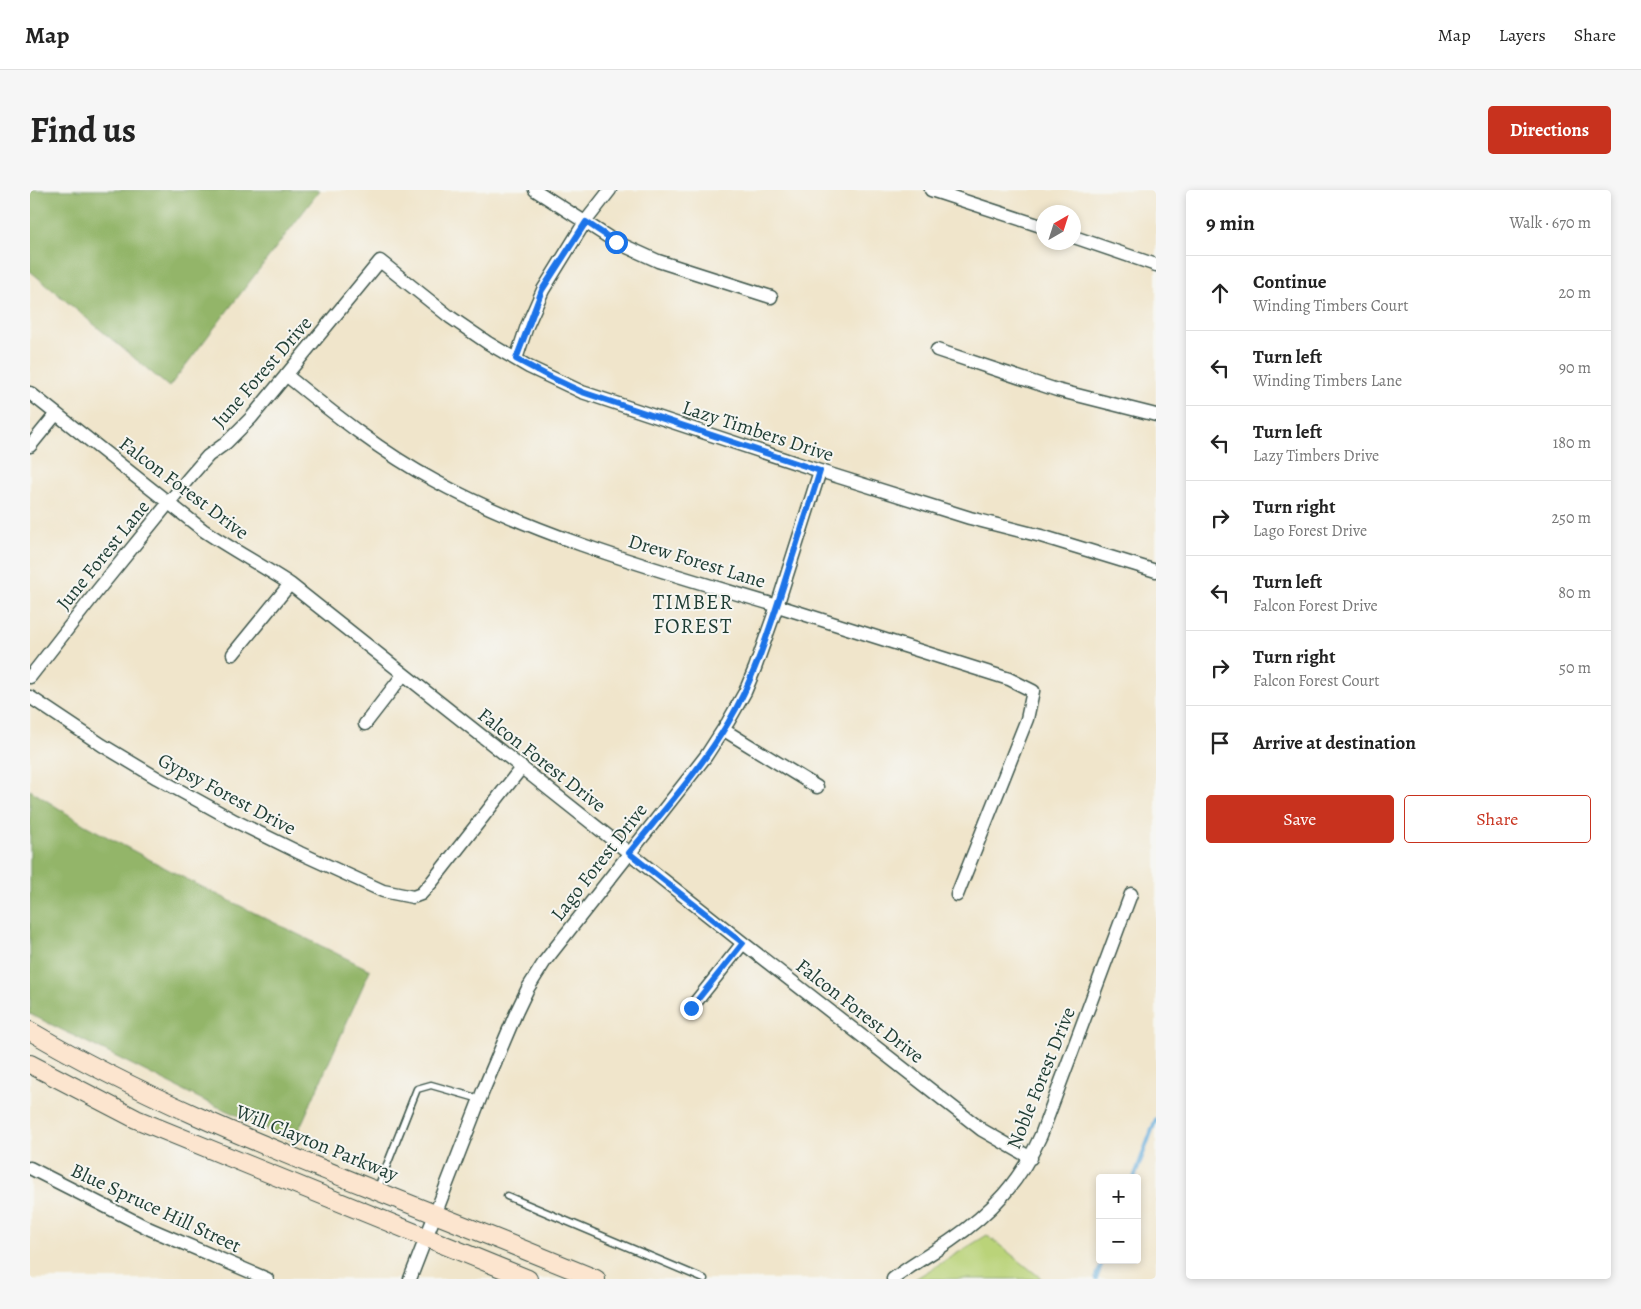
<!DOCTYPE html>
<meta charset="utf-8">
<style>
body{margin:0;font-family:Alegreya,serif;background:#f6f6f6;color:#222}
.controls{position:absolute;right:15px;bottom:15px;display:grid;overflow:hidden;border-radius:5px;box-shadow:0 2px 8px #0003}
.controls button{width:45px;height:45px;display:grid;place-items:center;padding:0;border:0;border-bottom:1px solid #e0e0e0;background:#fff;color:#222;font:25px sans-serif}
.compass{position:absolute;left:1006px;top:15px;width:45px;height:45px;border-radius:50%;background:#fff;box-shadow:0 2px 8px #0003;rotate:39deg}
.stop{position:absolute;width:15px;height:15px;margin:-11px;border:4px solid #1a73e8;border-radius:50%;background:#fff}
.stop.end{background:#1a73e8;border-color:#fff;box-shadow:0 1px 5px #0008}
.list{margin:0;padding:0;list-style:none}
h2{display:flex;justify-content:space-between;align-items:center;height:65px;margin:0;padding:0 20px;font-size:21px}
h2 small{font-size:16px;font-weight:400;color:#767676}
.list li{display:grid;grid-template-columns:32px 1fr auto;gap:15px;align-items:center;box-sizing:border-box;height:75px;padding:0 20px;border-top:1px solid #e0e0e0}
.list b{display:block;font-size:19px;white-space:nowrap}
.list p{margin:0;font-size:16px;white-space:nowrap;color:#767676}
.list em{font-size:16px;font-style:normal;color:#767676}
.actions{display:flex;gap:10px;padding:15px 20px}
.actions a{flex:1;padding:11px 0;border:1px solid #c8321e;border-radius:5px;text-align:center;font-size:18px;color:#c8321e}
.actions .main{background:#c8321e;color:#fff}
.icon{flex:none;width:28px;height:28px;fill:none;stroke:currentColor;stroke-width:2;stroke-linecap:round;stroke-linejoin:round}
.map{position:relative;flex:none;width:1126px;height:1089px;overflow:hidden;border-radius:5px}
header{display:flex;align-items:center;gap:30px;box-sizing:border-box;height:70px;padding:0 25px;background:#fff;border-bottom:1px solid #e0e0e0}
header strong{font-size:24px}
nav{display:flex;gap:28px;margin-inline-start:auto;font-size:18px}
.intro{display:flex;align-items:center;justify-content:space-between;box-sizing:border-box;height:120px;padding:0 30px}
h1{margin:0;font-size:35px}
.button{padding:12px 22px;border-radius:5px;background:#c8321e;color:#fff;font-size:18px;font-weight:700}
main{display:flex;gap:30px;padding:0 30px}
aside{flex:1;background:#fff;border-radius:5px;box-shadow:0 2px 8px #0003}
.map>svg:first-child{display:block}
.green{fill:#bad379;stroke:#6c8856}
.forest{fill:#93b569;stroke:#59794e}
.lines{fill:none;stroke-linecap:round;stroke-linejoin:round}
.stream{stroke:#63acdb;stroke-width:4}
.service-casing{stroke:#3e564b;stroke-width:9}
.minor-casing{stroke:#3e564b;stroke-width:15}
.secondary-casing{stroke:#3e564b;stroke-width:20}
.service{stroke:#fff;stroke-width:6}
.minor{stroke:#fff;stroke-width:12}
.secondary{stroke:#fce5cf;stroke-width:18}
.route{stroke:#1a73e8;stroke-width:6}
.labels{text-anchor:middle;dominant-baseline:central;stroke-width:4;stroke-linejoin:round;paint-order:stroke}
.street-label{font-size:20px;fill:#1f3d34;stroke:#f6f6f2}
.neighbourhood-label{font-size:21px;letter-spacing:1px;fill:#1f3d34;stroke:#f6f6f2}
</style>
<header>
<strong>Map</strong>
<nav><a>Map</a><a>Layers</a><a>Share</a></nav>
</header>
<div class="intro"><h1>Find us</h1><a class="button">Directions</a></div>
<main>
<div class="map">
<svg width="1126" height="1089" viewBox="0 0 1126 1089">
<rect width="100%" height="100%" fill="#f6f6f2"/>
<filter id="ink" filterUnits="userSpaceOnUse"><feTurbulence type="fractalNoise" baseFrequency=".02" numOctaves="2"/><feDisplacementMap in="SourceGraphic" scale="10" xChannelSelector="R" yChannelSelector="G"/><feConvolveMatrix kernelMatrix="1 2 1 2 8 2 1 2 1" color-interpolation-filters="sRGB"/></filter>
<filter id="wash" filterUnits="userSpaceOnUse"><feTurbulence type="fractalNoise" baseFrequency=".0096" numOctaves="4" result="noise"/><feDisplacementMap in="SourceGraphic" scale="20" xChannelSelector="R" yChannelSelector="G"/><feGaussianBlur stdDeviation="1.12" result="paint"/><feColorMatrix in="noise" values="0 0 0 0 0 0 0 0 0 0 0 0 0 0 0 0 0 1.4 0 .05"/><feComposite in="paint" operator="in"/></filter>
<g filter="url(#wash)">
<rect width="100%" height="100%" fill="#f0e5cb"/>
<path class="green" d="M 957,1045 L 1012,1089 L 885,1089 Z"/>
<path class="forest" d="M 0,0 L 290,0 L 139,197 L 0,81 Z
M 0,600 L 55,635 L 160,691 L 340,780 L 264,951 L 175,911 L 0,824 Z"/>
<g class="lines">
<path class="stream" d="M 1104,988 L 1126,929
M 1066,1089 L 1073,1070"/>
</g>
</g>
<g filter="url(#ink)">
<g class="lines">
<g class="service-casing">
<path id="service" d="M 347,1000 L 387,899 L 401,895 L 450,909
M 477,1006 L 674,1089"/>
</g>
<g class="minor-casing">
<path id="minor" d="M 505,0 L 586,52 L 628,71 L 741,107
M 901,0 L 1014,37
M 1044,47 L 1126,75
M 907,160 L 1027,200 L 1126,225
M 486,169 L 497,136 L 513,100 L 555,32 L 580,0
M 256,185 C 304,224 351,262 405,291 C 512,349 632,381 748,416 C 825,440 902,465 979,489 L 1003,501 L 997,529 L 927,705
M 0,203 L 173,340 C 201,359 231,375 260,394 L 713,753 L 952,940 L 1001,968
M 0,256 L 26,224
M 203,464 L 260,394
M 0,487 L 68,400 L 158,289 L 178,266 L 196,253 L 221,228 L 350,71 L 420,127 L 458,153 L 499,177 L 552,202 L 790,281 L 940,328 L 1011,346 L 1126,381
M 0,507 L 72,555 L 127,588 L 205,631 L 270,663 L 353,701 L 383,707 L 391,704 L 401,693 L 492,577
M 335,534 L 373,485
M 694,540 L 787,597
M 661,818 L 713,753
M 0,978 L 120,1039 L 237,1089
M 380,1089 L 453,901 L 486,823 L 498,798 L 515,771 L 676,566 L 698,532 L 715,502 L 725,478 L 747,416 L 790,281
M 863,1089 C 881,1075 901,1064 920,1051 C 962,1022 990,992 1011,945 L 1101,704"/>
</g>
<g class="secondary-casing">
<path id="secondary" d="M 0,841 C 107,904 222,951 337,997 C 413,1027 490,1058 566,1089
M 0,874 L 106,929 L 498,1089"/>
</g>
<use href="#service" class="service"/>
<use href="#minor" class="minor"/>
<use href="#secondary" class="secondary"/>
</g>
</g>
<g class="lines" filter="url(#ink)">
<path class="route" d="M 586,52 L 556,32 L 512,100 L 486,169 L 522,188 L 552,202 L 790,281 C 778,320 765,358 753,397 C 738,444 723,491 698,533 C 670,580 633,621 599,663 L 713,753 L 661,818"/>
</g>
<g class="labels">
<g class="street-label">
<text transform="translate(232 182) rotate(-49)">June Forest Drive</text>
<text transform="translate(728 241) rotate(18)">Lazy Timbers Drive</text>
<text transform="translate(154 298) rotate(37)">Falcon Forest Drive</text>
<text transform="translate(73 365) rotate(-51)">June Forest Lane</text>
<text transform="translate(667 371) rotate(17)">Drew Forest Lane</text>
<text transform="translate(512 570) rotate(38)">Falcon Forest Drive</text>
<text transform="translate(197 604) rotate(28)">Gypsy Forest Drive</text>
<text transform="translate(569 672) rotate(-52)">Lago Forest Drive</text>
<text transform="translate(830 821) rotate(38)">Falcon Forest Drive</text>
<text transform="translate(1011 888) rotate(-68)">Noble Forest Drive</text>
<text transform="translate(287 953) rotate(22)">Will Clayton Parkway</text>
<text transform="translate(126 1018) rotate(25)">Blue Spruce Hill Street</text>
</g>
<g class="neighbourhood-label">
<text x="663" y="412">TIMBER<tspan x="663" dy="24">FOREST</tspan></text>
</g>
</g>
</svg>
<div class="controls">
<button>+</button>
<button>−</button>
</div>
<svg class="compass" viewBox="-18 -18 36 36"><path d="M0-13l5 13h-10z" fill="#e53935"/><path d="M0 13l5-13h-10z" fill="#767676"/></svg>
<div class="stop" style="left:586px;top:52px"></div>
<div class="stop end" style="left:661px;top:818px"></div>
</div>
<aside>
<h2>9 min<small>Walk · 670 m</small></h2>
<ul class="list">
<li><svg class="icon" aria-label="ahead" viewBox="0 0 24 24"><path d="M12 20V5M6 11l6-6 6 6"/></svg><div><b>Continue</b><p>Winding Timbers Court</p></div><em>20 m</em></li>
<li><svg class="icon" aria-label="left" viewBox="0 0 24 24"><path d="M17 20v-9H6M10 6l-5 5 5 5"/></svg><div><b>Turn left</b><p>Winding Timbers Lane</p></div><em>90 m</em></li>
<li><svg class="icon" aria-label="left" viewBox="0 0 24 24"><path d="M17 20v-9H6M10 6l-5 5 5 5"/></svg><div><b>Turn left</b><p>Lazy Timbers Drive</p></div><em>180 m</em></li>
<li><svg class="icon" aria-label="right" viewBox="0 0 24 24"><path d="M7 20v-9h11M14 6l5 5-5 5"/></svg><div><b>Turn right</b><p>Lago Forest Drive</p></div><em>250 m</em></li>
<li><svg class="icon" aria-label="left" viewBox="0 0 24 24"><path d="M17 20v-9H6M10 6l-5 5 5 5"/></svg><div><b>Turn left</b><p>Falcon Forest Drive</p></div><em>80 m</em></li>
<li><svg class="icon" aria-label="right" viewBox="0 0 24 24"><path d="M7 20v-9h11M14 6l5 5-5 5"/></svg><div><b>Turn right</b><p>Falcon Forest Court</p></div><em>50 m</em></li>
<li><svg class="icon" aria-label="arrive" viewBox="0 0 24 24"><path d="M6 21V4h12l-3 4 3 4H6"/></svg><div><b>Arrive at destination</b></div></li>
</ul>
<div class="actions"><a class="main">Save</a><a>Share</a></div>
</aside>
</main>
